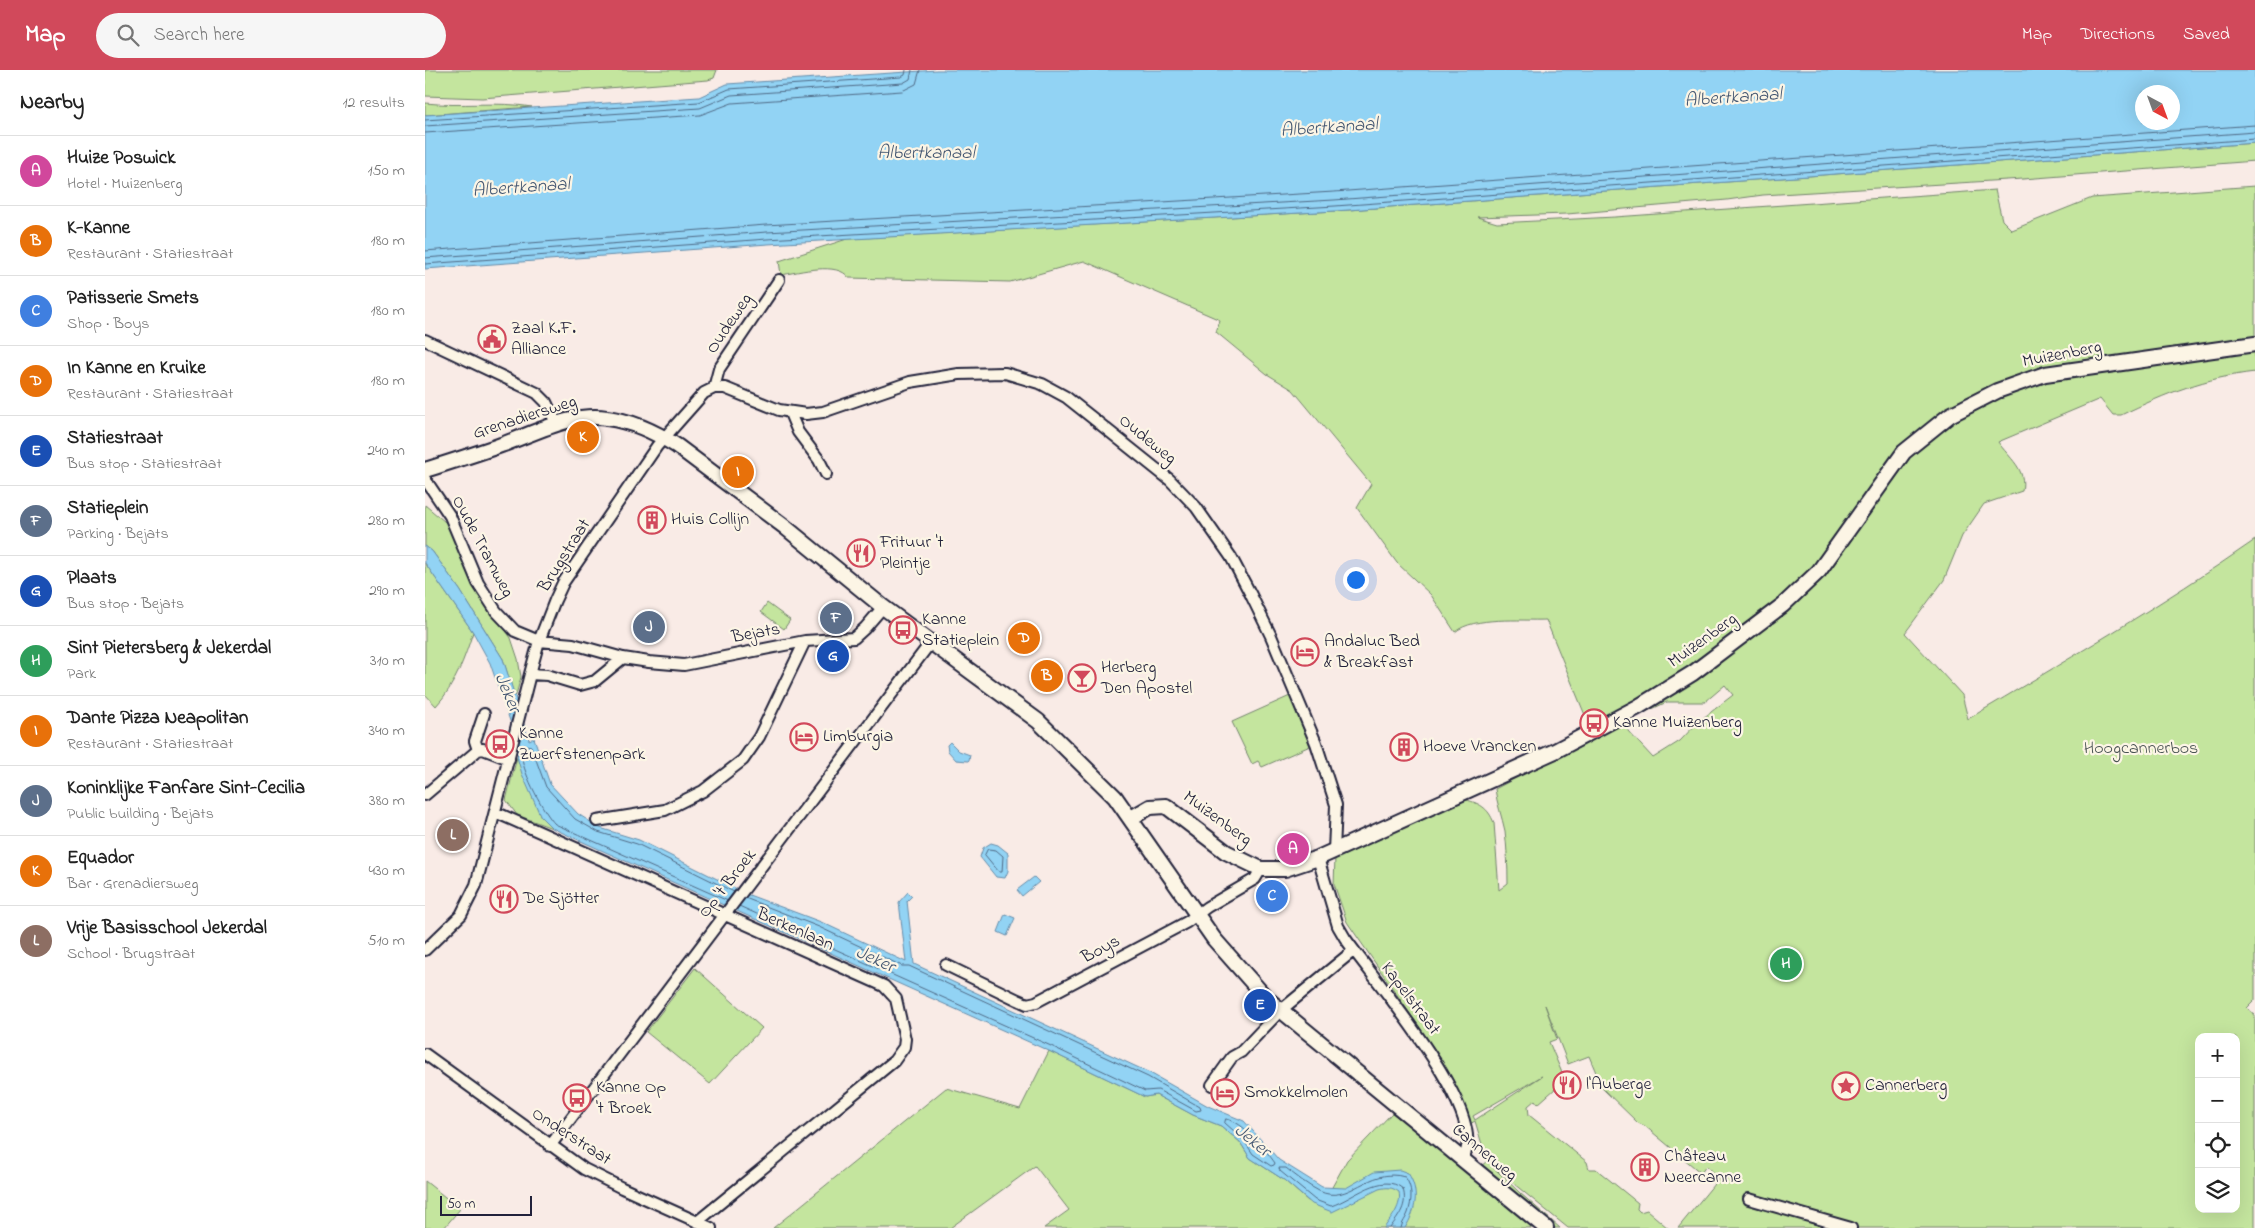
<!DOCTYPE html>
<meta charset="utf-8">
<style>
body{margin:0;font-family:"Indie Flower",sans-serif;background:#f6f6f6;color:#222}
.controls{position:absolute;right:15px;bottom:15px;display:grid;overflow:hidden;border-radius:10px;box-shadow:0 5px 20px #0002}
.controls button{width:45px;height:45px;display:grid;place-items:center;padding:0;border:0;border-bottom:1px solid #e0e0e0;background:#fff;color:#222;font:25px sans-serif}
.compass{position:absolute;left:1710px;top:15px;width:45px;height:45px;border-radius:50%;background:#fff;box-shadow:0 5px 20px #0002;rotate:139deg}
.scale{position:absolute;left:15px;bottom:12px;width:92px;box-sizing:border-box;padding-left:5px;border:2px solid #22223b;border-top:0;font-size:14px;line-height:18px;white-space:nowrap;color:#22223b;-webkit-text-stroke:4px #fcf5e5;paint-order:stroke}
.you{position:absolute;left:930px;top:509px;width:18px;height:18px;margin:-12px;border:4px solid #fff;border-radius:50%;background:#1a73e8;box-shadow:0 0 0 8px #1a73e833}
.badge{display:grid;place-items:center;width:32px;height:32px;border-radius:50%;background:#d1495b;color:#fff;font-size:16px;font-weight:700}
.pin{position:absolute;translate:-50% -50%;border:2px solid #fff;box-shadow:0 1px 5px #0006}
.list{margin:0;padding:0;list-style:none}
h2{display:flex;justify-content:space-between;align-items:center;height:65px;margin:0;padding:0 20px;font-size:21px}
h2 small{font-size:16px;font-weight:400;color:#767676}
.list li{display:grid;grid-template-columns:32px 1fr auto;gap:15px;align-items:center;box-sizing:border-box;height:70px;padding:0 20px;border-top:1px solid #e0e0e0}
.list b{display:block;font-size:19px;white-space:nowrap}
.list p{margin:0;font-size:16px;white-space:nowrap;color:#767676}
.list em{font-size:16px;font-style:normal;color:#767676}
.icon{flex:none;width:28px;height:28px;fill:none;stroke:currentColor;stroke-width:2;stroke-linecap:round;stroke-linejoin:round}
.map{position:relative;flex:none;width:1830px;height:1158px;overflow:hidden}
header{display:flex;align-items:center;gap:30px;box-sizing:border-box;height:70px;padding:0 25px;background:#d1495b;color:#fff}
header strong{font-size:24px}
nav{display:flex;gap:28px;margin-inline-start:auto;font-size:18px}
.search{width:350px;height:45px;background:#f6f6f6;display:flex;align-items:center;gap:12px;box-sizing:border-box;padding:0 18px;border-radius:28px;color:#767676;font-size:19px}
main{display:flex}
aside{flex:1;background:#fff}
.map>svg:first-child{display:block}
.green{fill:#c4e59e;stroke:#73846c;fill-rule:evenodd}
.water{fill:#92d3f4;stroke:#658caa;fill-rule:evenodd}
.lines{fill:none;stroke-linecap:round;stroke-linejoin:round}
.shore{stroke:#4f6985;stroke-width:1}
.street-casing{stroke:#22223b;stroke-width:14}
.secondary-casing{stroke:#22223b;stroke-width:18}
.street{stroke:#fcf5e5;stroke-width:10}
.secondary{stroke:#fcf5e5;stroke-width:14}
.labels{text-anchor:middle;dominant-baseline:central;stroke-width:4.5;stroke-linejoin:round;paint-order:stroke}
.street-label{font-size:18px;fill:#22223b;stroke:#fcf5e5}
.poi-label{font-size:18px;fill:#22223b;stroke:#fcf5e5;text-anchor:start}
.park-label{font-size:18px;fill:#4a5354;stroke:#fcf5e5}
.water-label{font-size:19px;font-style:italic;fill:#445772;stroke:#fcf5e5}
</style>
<header>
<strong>Map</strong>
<div class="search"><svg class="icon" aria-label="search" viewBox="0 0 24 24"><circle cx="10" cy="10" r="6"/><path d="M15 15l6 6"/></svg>Search here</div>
<nav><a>Map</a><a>Directions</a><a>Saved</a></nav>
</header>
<main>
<aside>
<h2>Nearby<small>12 results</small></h2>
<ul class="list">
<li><span class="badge" style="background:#d1479c">A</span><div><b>Huize Poswick</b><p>Hotel · Muizenberg</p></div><em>150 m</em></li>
<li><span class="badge" style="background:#e8710a">B</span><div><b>K-Kanne</b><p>Restaurant · Statiestraat</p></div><em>180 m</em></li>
<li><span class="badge" style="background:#3f7fe0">C</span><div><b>Patisserie Smets</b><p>Shop · Boys</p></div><em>180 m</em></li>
<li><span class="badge" style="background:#e8710a">D</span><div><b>In Kanne en Kruike</b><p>Restaurant · Statiestraat</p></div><em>180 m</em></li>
<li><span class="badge" style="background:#1a4fb4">E</span><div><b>Statiestraat</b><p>Bus stop · Statiestraat</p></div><em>240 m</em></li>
<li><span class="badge" style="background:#5c6f8a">F</span><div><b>Statieplein</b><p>Parking · Bejats</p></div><em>280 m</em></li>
<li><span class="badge" style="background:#1a4fb4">G</span><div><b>Plaats</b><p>Bus stop · Bejats</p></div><em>290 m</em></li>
<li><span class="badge" style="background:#2e9e5b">H</span><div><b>Sint Pietersberg &amp; Jekerdal</b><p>Park</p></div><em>310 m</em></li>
<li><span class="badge" style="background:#e8710a">I</span><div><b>Dante Pizza Neapolitan</b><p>Restaurant · Statiestraat</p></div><em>340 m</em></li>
<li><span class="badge" style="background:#5c6f8a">J</span><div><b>Koninklijke Fanfare Sint-Cecilia</b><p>Public building · Bejats</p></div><em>380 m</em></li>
<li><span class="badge" style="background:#e8710a">K</span><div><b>Equador</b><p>Bar · Grenadiersweg</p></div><em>430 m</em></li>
<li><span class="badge" style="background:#8d6e63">L</span><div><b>Vrije Basisschool Jekerdal</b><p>School · Brugstraat</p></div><em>510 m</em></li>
</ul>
</aside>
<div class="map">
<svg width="1830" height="1158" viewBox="0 0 1830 1158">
<rect width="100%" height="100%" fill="#f9ebe6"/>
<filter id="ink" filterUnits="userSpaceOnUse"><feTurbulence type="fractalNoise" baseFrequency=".02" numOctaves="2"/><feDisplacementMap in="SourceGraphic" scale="10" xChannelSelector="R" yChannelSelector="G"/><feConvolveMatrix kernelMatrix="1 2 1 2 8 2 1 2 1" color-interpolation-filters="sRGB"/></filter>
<g filter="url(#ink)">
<path class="green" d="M 0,0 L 292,0 L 289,8 L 283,10 L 57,28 L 0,26 Z
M 0,33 C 36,37 72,31 107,37 L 0,45 Z
M 1830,73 L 1830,91 L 1598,109 L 1338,125 L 1302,130 L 1142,144 L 1052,147 L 1072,153 L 1190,147 L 1570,120 L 1577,150 L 1587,160 L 1667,128 L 1830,116 L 1830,302 C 1779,308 1742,323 1696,345 L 1688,345 L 1675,329 L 1573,372 C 1584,388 1602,399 1597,421 L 1559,434 L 1537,466 L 1519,510 L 1480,563 L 1537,625 L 1543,649 C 1640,591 1737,535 1830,470 L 1830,930 L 1822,938 L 1830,945 L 1830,1158 L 1253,1158 L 1294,1108 L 1281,1096 L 1276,1103 L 1220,1056 L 1213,1053 L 1178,1019 L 1164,986 L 1143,994 L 1120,935 L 1132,969 L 1124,972 L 1140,1010 L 1113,1034 L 1110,1030 L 1103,1036 L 1104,1045 L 1162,1092 L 1164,1099 L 1171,1099 L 1213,1133 L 1212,1139 L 1215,1142 L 1222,1140 L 1243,1158 L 1143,1158 L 1067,1096 L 1095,1123 L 1135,1158 L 619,1158 L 644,1140 L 610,1096 L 525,1158 L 348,1158 L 521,1018 L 595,1039 L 624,981 L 720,1027 L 731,1025 L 768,1045 L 796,1056 L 815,1072 L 825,1088 L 859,1110 L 883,1131 L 906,1119 L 922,1090 L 967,1043 L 1047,1104 L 1062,1091 L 1050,1051 L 1045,1054 L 1040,1042 L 1016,1002 L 1020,997 L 1008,977 L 922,852 L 909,814 L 910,787 L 1038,729 C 1054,733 1063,737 1069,753 L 1074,820 L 1083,813 C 1083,796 1082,778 1080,761 C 1077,747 1072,734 1070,719 L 1169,667 L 1121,550 C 1096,551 1049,546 1030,562 L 1006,525 L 972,493 L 932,438 L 946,414 L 868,320 L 842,304 L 791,262 L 795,250 L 659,191 L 585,212 L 424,208 C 413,191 374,202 356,205 L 354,191 L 422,169 L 910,141 ZM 1300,615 L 1308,625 L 1273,652 L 1255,671 L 1228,688 L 1203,661 L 1199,652 L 1242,632 L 1280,632 ZM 1774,967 L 1811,967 L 1811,1139 L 1774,1139 ZM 1117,1006 L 1050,1050 L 1048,1046 Z
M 0,435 L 26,457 L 47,511 L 86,568 L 93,589 L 96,607 L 90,628 L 78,589 L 35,520 L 7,481 L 0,476 Z
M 0,493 L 48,562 C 40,587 30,616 11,636 L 0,624 Z
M 342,533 L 365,550 L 359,559 L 336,542 Z
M 865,626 L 885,676 L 837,697 L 833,691 L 827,694 L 807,652 Z
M 92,687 L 116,747 L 127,758 L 92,745 L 81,730 Z
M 270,898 L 337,958 L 285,1014 L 221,962 Z
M 0,1111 L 35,1139 L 19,1158 L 0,1158 Z"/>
<path class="water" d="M 512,0 L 1830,0 L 1830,73 L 910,141 L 343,174 L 0,199 L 0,45 L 274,27 L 302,14 ZM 1748,22 L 1748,52 L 1718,52 L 1718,22 Z
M 0,476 L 7,481 L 35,520 L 78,589 L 104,670 L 109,668 L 125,714 L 153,744 L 175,758 L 214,770 L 324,825 L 396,852 L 481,892 L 474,832 L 483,822 L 487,826 L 482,831 L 489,894 L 725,1003 L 783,1036 L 819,1051 L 854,1090 L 897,1117 L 921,1118 L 949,1102 L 975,1100 L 983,1103 C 995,1121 991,1141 980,1158 L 959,1158 C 967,1147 977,1136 974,1122 C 967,1117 962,1117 954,1119 L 907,1142 L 887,1134 L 859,1110 L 825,1088 L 815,1072 L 796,1056 L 768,1045 L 731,1025 L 720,1027 L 624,981 L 127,758 L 116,747 L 97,704 L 92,687 L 94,677 L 65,593 L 48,562 L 0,493 Z
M 525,672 L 534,681 L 545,685 L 544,690 L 543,691 L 531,690 L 523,681 L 522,675 Z
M 566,773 L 573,775 L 583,783 L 583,801 L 580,808 L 571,807 L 555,787 L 558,778 Z
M 609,807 L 614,812 L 597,826 L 592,820 Z
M 580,844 L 590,848 L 582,866 L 573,862 Z"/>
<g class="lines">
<path class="shore" d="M 0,50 L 274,32 L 304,19 L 476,7 L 480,5 L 481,0
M 0,56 L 275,38 L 306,25 L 478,13 L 485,9 L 487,0
M 0,63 L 275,45 L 307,33 L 477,21 L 491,14 L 495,0
M 0,181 L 341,155 L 909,122 L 1830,55
M 0,188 L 342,162 L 909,130 L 1830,62
M 0,194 L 342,169 L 910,136 L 1830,69
M 563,779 L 571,780 L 578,786 L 577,802 L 574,802 L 560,785 Z
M 303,831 L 130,754 C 119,743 98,703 97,687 C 97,683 99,678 99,675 L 106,676 L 121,717 L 150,749 L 173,762 L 212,774 L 309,822
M 314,836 L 626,976 L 720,1021 L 733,1020 L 771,1041 L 776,1040 L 775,1037 L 723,1007 L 484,896 L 477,896 L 394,857 L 320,828
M 801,1049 C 818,1051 840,1079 850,1093 L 849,1095 L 846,1096 L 828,1084 L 818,1069 L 800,1053 Z
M 965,1158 C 974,1146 983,1135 978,1119 C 957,1101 928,1129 906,1136 L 890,1130 L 855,1101 L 854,1098 L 861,1098 C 871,1106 882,1115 894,1121 C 924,1136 943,1096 980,1107 C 988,1117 987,1131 983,1143 C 981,1149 977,1152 976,1158"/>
<g class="street-casing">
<path id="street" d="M 0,270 L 112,323 L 121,332 L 132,355
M 289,318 L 294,299 L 354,210
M 365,343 L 373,362 L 394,390 L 401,404
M 0,409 L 25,446 L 53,513 L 71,541 L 90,561 L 114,571 L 148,574 L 198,588 L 224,592 L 259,595 L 380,571 L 429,568 L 440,558 L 458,537
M 105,604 L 122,605 L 155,615 L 170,611 L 198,588
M 53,680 L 50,671 L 59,644
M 0,725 L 53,680 L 58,679 L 84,689
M 70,742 L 459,916 L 471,929 L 480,969 L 479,977 L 469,991 L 272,1152
M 172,751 L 240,740 L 278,721 L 318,690 L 334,667 L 380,571
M 893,788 L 913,856 L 920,868 C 945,905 1070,1047 1037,1089
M 0,880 L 36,845 L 51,815 L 105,604 L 114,571 L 130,530 L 138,513 L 232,376 L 279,323 L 289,318 L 300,318 L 354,340 L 381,344 L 398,342 L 485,312 L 534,304 L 580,303 L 617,314 L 641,327 L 665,346 L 745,410 L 771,437 L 806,487 L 826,525 L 846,566 L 891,673 L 911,735 L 909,781
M 521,895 L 593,930 L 602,934 L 611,932 L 762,852 L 782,837 L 830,809 L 836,799
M 0,984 L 159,1099 L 197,1118 L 286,1158
M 787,1015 L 807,987 L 816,982 L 855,941 L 928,881
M 125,1076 L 506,572
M 1324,1129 L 1426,1158"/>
</g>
<g class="secondary-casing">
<path id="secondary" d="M 0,400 C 25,392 51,384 76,375 C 108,364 147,342 182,348 C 206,351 232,363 252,376 L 360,457 L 458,537 L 613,651 L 690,727 L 789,869 L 841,928 L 1121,1158
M 706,748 L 725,737 L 741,736 L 801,782 L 836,799 L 860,799 L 893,788 L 1130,681 L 1213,637 L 1268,603 L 1358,535 L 1394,501 L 1479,382 L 1525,345 L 1572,321 L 1620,304 L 1830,274"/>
</g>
<use href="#street" class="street"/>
<use href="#secondary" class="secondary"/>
</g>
</g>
<defs>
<g id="civic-ring" transform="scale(1.4375)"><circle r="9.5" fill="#fcf5e5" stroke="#d1495b" stroke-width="1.5"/><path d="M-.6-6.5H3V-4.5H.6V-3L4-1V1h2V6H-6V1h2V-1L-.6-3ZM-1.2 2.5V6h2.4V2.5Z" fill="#d1495b"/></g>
<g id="building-ring" transform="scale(1.4375)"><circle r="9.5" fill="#fcf5e5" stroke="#d1495b" stroke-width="1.5"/><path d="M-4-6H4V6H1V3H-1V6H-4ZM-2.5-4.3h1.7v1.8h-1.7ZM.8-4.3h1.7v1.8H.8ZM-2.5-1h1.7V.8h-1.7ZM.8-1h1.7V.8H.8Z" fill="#d1495b"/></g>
<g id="restaurant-ring" transform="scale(1.4375)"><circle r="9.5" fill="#fcf5e5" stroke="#d1495b" stroke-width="1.5"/><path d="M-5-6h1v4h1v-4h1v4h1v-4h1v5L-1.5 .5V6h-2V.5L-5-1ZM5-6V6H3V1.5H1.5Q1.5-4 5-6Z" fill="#d1495b"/></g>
<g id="bus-ring" transform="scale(1.4375)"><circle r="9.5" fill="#fcf5e5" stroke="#d1495b" stroke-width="1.5"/><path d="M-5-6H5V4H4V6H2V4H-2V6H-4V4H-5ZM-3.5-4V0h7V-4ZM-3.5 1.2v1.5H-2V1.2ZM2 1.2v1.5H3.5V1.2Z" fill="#d1495b"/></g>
<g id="hotel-ring" transform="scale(1.4375)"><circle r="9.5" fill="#fcf5e5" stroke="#d1495b" stroke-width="1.5"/><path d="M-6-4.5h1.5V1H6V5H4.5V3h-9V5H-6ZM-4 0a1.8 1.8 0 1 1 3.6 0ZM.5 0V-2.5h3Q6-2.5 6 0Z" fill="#d1495b"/></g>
<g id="bar-ring" transform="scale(1.4375)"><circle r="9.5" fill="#fcf5e5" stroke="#d1495b" stroke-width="1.5"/><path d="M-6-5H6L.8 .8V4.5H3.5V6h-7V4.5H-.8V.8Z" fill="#d1495b"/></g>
<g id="sight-ring" transform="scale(1.4375)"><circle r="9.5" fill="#fcf5e5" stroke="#d1495b" stroke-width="1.5"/><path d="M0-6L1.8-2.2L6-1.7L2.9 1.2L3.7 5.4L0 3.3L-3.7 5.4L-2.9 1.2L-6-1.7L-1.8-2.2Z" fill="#d1495b"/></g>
</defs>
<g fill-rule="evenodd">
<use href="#civic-ring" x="67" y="269"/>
<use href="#building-ring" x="227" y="450"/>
<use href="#restaurant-ring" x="436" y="483"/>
<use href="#bus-ring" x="478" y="560"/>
<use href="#hotel-ring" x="880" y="582"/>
<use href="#bar-ring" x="657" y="608"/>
<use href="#bus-ring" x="1169" y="653"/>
<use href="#hotel-ring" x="379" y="667"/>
<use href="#bus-ring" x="75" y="674"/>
<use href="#building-ring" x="979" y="677"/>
<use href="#restaurant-ring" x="79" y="829"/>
<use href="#restaurant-ring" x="1142" y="1015"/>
<use href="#sight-ring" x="1421" y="1016"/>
<use href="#hotel-ring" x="800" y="1023"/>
<use href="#bus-ring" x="152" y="1028"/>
<use href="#building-ring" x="1220" y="1097"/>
</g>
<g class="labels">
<g class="street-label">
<text transform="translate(305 254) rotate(-56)">Oudeweg</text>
<text transform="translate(1637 285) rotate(-11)">Muizenberg</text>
<text transform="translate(100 348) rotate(-18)">Grenadiersweg</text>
<text transform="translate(722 370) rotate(39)">Oudeweg</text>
<text transform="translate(57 477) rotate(62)">Oude Tramweg</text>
<text transform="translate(140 486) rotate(-58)">Brugstraat</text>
<text transform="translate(331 564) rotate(-10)">Bejats</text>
<text transform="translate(1278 571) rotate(-36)">Muizenberg</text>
<text transform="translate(792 749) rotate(36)">Muizenberg</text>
<text transform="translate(303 814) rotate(-52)">Op 't Broek</text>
<text transform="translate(370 860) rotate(24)">Berkenlaan</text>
<text transform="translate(676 880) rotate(-28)">Boys</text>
<text transform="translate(985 929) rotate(53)">Kapelstraat</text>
<text transform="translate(146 1067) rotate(33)">Onderstraat</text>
<text transform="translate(1059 1083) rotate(40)">Cannerweg</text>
</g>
<g class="poi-label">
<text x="86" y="259">Zaal K.F.<tspan x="86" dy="21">Alliance</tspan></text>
<text x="246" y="450">Huis Collijn</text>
<text x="455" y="473">Frituur 't<tspan x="455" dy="21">Pleintje</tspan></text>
<text x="497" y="550">Kanne<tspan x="497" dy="21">Statieplein</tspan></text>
<text x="899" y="572">Andaluc Bed<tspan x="899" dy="21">&amp; Breakfast</tspan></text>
<text x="676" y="598">Herberg<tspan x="676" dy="21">Den Apostel</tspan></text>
<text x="1188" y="653">Kanne Muizenberg</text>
<text x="94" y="664">Kanne<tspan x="94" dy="21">Zwerfstenenpark</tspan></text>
<text x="398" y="667">Limburgia</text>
<text x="998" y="677">Hoeve Vrancken</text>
<text x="98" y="829">De Sjötter</text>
<text x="1161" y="1015">l'Auberge</text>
<text x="1440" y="1016">Cannerberg</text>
<text x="171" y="1018">Kanne Op<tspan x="171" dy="21">'t Broek</tspan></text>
<text x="819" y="1023">Smokkelmolen</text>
<text x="1239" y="1087">Château<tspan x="1239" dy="21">Neercanne</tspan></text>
</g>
<g class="park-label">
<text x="1716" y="679">Hoogcannerbos</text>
</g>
<g class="water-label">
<text transform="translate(1308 28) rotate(-4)">Albertkanaal</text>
<text transform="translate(904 58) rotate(-4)">Albertkanaal</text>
<text x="501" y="83">Albertkanaal</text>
<text transform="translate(96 118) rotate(-4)">Albertkanaal</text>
<text transform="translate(82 623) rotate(67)">Jeker</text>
<text transform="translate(450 890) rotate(24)">Jeker</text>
<text transform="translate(827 1071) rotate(39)">Jeker</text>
</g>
</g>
</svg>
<div class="controls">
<button>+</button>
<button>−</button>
<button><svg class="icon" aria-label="locate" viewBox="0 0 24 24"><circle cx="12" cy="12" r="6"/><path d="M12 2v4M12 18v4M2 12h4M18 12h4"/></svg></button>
<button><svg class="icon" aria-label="layers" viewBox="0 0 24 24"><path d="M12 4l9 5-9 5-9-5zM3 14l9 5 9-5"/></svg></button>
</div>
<svg class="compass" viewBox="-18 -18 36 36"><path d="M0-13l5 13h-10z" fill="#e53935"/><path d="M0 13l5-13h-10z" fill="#767676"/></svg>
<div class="scale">50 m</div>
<div class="you"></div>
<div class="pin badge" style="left:868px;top:779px;background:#d1479c">A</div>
<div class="pin badge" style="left:622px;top:606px;background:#e8710a">B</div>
<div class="pin badge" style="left:847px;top:826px;background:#3f7fe0">C</div>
<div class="pin badge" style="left:599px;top:568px;background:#e8710a">D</div>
<div class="pin badge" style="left:835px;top:935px;background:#1a4fb4">E</div>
<div class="pin badge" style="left:411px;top:548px;background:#5c6f8a">F</div>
<div class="pin badge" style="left:408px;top:586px;background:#1a4fb4">G</div>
<div class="pin badge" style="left:1361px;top:894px;background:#2e9e5b">H</div>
<div class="pin badge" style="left:313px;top:402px;background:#e8710a">I</div>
<div class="pin badge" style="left:224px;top:557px;background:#5c6f8a">J</div>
<div class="pin badge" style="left:158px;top:367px;background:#e8710a">K</div>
<div class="pin badge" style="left:28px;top:765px;background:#8d6e63">L</div>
</div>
</main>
